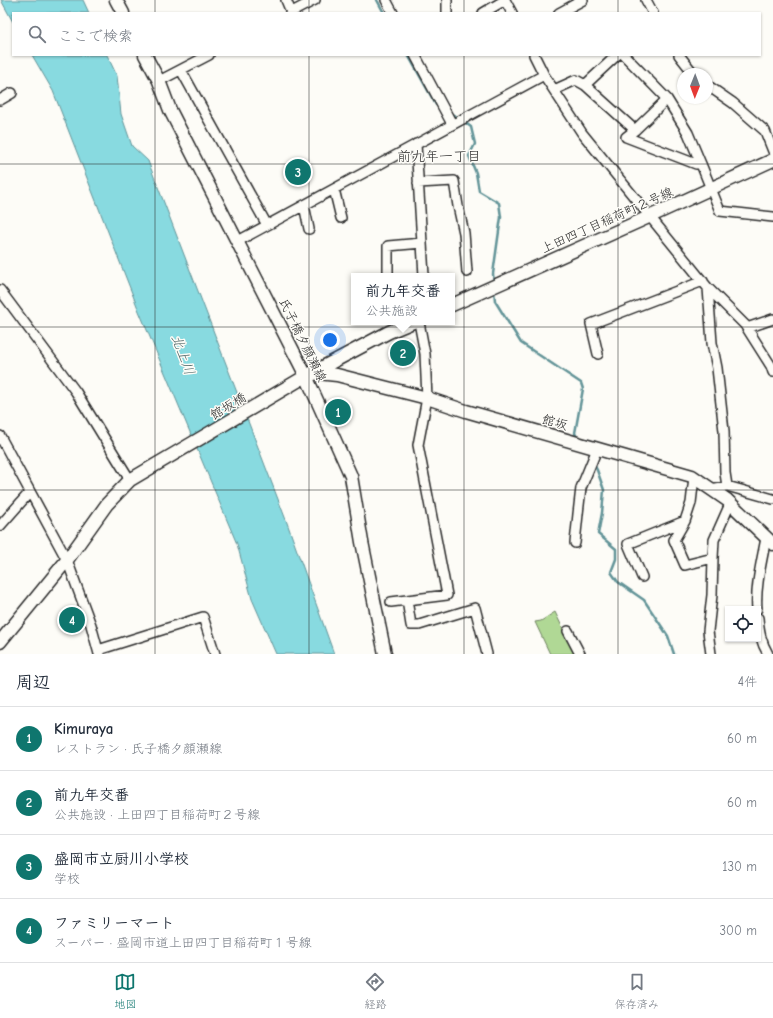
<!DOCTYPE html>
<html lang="ja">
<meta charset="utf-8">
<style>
body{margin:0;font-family:"Comic Neue","Klee One",sans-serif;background:#f6f6f7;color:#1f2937}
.controls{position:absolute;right:12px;bottom:12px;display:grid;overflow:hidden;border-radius:0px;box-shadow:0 1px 3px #0004}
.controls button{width:36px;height:36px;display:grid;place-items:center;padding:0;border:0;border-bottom:1px solid #e0e1e3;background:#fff;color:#1f2937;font:20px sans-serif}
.compass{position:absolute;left:677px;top:68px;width:36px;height:36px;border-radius:50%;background:#fff;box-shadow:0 1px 3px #0004;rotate:181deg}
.you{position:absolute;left:330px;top:340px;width:14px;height:14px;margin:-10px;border:3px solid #fff;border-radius:50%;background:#1a73e8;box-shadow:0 0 0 6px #1a73e833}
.badge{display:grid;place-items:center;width:26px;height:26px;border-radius:50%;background:#0f766e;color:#fff;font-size:13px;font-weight:700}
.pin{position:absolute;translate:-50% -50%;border:2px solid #fff;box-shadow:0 1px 4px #0006}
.popup{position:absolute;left:351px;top:273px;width:104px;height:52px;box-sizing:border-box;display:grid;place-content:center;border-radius:0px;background:#fff;filter:drop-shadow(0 1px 3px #0005);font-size:13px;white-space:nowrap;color:#747a83}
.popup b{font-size:15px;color:#1f2937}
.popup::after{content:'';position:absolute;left:50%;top:100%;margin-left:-8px;border:8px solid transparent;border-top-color:#fff}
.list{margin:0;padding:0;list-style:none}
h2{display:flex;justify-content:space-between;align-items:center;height:52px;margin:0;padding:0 16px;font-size:17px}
h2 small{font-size:13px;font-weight:400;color:#747a83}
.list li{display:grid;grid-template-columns:26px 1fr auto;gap:12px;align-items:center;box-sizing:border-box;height:64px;padding:0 16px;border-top:1px solid #e0e1e3}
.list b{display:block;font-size:15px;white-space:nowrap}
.list p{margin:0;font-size:13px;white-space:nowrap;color:#747a83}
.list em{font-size:13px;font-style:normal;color:#747a83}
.icon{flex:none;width:22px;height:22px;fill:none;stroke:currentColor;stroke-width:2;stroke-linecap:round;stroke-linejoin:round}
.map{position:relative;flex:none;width:773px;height:654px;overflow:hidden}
.search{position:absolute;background:#fff;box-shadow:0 1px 3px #0004;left:12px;right:12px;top:12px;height:44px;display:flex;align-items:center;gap:10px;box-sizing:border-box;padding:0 14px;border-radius:0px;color:#747a83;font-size:15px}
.sheet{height:308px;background:#fff}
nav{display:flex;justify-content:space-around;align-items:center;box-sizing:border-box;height:56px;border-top:1px solid #e0e1e3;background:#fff;font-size:11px;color:#747a83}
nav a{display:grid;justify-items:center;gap:2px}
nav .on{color:#0f766e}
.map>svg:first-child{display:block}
.green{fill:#b0d895;stroke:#6e8260}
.water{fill:#88dae0;stroke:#639498}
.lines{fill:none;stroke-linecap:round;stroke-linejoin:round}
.stream{stroke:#639498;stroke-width:2.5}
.street-casing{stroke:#2b2b2b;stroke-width:12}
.secondary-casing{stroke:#2b2b2b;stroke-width:15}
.street{stroke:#fdfcf7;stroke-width:9}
.secondary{stroke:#fdfcf7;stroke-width:12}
.grid{fill:none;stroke:#2b2b2b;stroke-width:1;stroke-opacity:0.55}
.labels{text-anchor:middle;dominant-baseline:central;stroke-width:3;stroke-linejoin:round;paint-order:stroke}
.street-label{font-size:13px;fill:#2b2b2b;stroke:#fdfcf7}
.neighbourhood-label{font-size:14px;fill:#2b2b2b;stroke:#fdfcf7}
.water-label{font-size:14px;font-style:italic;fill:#476061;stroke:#fdfcf7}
</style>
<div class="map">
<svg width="773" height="654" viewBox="0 0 773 654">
<rect width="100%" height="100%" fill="#fdfcf7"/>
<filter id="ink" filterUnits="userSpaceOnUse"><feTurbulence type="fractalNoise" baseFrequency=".025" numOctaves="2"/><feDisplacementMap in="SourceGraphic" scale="8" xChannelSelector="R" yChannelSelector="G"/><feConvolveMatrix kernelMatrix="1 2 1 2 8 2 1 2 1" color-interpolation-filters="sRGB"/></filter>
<g filter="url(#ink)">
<path class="green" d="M 555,612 L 575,654 L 550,654 L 535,622 L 541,621 Z"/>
<path class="water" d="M 1,0 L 83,0 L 89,13 L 13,13 L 13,22 Z
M 32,55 L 107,55 L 117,76 L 121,114 L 132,146 L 148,161 L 286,520 L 334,654 L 276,654 L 252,599 L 237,544 L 139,311 L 53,91 Z"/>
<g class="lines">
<path class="stream" d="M 377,0 L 384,13
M 408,55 L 436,105 L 440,107
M 450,113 L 459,118
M 463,121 L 471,127 L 475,144 L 469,156 L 476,173 L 479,191 L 499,203 L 501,217 L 493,274 L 494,283
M 494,290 L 495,301 L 521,343 L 581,383 L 583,389 L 575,433 L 578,439
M 594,464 L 597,470 L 604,490 L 602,513 L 598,534 L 616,549 L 616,559 L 611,572 L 618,582 L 644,600 L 668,636 L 674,654"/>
<g class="street-casing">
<path id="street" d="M 286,0 L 291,12
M 386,0 L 393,13
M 447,0 L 447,13
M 505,0 L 512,13
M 646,0 L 653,13
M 290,13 L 315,0
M 483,13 L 505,0
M 559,13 L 583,0
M 415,55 L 452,124
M 534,55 L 544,75 L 582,133 L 708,288 L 745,325 L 771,366 L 773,372
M 624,55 L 667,99 L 635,130 L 626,137 L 696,164 L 701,164 L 720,211 L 773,217
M 679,55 L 694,74
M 181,70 L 267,225
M 159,81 L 209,55
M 585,85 L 635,130
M 707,85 L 733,103 L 765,131 L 773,151
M 554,90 L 576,80 L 585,85 L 617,55
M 667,99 L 688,133 L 701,164
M 0,100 L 12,93
M 416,144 L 424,276
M 418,183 L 454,181 L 458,206 L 464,233 L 467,272
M 334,189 L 341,218
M 304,205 L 309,229
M 238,241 L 544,75
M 388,276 L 388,246 L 422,243
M 708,288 L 712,343 L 717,368 L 724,431 L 725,473 L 727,486 L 711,489
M 0,290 L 76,392 L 130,480
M 747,328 L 773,319
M 598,354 L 591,324 L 703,281
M 0,436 L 67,560 L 91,625 L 99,654
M 727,486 L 773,499
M 685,521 L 674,540 L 685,565 L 713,558 L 714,540 L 730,504
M 0,526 L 30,492
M 575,543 L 578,514 L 581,488 L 597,449
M 642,577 L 628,544 L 685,521 L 691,503 L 694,477
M 407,600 L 411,625 L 419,625 L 475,608 L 487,654
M 391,602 L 447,595 L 418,445 L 427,398 L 425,354 L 419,322
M 757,609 C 755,587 762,560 766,538
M 758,618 C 759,632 761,642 768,654
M 568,631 L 580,654
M 98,650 L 203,617 L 215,654
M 711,654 L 708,631 L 712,595 L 713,558"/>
</g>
<g class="secondary-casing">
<path id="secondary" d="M 116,0 L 123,13
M 145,55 L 159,81 L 170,110 L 306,376 L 351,476 L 362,542 L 385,654
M 452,305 L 651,216 L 773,160
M 314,374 L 318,373 L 337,375 L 427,398 L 466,411 L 692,476 L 727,500 L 773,544
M 0,642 L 67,560 L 107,504 L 130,480 L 306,376 L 389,332 L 413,322"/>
</g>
<use href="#street" class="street"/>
<use href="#secondary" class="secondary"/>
</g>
</g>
<path class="grid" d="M 155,0 L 155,13M 309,0 L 309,13M 464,0 L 464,13M 618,0 L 618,13M 155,55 L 155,654M 309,55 L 309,654M 464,55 L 464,654M 618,55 L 618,654M 0,164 L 773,164M 0,327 L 773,327M 0,490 L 773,490"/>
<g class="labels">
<g class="street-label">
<text transform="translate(607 220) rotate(-24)">上田四丁目稲荷町２号線</text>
<text transform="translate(303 340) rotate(64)">氏子橋夕顔瀬線</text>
<text transform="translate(228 406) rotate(-31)">館坂橋</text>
<text transform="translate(555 422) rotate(16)">館坂</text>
</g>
<g class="neighbourhood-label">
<text x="439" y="156">前九年一丁目</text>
</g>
<g class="water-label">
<text transform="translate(183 355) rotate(70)">北上川</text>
</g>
</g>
</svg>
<div class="controls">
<button><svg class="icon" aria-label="locate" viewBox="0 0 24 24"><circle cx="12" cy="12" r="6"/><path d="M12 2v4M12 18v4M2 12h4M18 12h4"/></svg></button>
</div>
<svg class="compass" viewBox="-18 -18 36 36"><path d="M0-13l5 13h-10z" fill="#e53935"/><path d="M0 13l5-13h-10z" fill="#747a83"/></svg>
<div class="you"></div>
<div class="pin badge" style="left:338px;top:412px">1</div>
<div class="pin badge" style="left:403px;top:353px">2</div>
<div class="popup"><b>前九年交番</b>公共施設</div>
<div class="pin badge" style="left:298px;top:172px">3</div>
<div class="pin badge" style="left:72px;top:620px">4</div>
<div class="search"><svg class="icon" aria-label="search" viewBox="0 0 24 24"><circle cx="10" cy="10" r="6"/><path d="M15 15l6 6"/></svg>ここで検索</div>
</div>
<section class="sheet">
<h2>周辺<small>4件</small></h2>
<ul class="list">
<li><span class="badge">1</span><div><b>Kimuraya</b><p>レストラン · 氏子橋夕顔瀬線</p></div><em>60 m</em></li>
<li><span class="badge">2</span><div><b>前九年交番</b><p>公共施設 · 上田四丁目稲荷町２号線</p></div><em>60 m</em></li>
<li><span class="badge">3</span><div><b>盛岡市立厨川小学校</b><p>学校</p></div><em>130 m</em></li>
<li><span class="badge">4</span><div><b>ファミリーマート</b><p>スーパー · 盛岡市道上田四丁目稲荷町１号線</p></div><em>300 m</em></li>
</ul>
</section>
<nav>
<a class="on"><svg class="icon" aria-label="map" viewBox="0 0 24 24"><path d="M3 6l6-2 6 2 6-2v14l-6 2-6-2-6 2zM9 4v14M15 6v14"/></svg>地図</a>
<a><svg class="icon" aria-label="directions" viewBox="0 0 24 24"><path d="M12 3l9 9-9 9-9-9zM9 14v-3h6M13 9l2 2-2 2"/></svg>経路</a>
<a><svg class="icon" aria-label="saved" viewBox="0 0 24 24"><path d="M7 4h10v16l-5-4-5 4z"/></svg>保存済み</a>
</nav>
